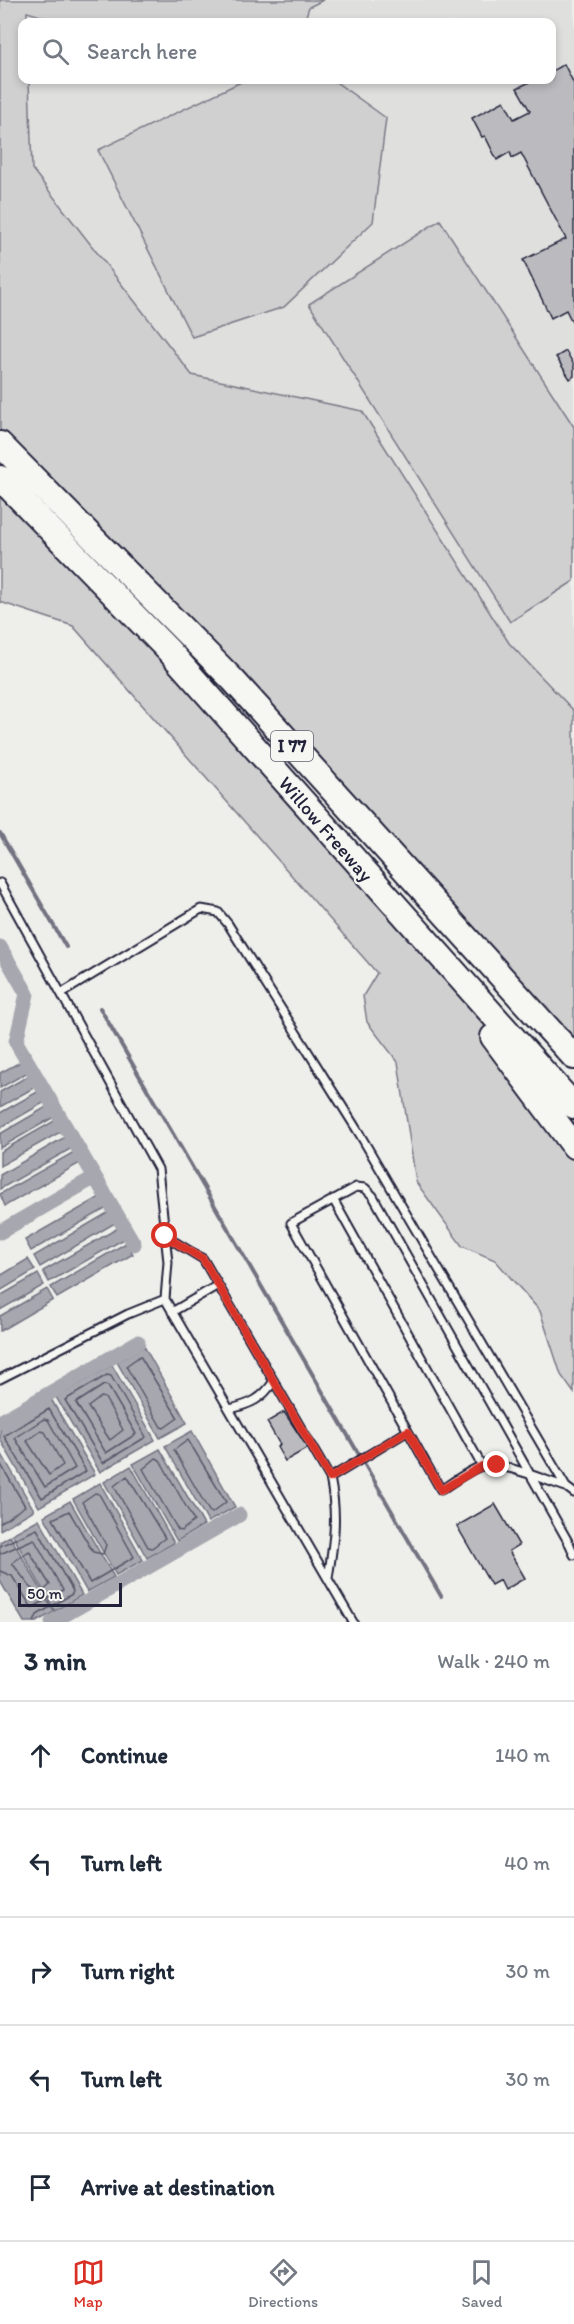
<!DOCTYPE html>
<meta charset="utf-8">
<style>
body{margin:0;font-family:Itim,sans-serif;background:#f6f6f7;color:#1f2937}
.scale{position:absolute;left:18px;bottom:15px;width:104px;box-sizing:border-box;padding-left:6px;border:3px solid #22223b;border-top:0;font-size:16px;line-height:21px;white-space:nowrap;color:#22223b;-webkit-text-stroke:4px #f6f6f2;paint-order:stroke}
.stop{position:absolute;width:18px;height:18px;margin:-14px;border:4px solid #d93025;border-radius:50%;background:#fff}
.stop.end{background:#d93025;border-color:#fff;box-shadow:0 2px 6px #0008}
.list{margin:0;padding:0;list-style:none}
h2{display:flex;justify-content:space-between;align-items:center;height:78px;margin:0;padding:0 24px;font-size:26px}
h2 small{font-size:20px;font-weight:400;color:#747a83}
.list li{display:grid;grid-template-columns:39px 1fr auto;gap:18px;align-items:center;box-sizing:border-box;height:108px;padding:0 24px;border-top:2px solid #e0e1e3}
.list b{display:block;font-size:22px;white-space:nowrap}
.list em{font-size:20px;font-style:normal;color:#747a83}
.icon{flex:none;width:33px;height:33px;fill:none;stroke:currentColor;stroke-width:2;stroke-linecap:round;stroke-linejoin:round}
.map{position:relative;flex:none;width:574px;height:1622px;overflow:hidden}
.search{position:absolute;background:#fff;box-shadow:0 3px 9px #0003;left:18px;right:18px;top:18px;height:66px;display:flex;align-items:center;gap:15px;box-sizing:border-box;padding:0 21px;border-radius:12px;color:#747a83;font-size:22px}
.sheet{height:618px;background:#fff}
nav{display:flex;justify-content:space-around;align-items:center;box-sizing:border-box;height:84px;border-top:2px solid #e0e1e3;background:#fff;font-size:16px;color:#747a83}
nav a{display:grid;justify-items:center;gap:3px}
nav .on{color:#d93025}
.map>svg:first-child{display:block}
.built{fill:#dfdfde}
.green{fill:#d0d0d1;stroke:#797986;stroke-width:1.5}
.water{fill:#a7a7af;stroke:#727281;stroke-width:1.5}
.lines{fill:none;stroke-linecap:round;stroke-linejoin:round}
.shore{stroke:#575769;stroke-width:1.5}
.stream{stroke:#727281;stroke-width:4}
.canal{stroke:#a7a7af;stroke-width:15}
.building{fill:#bbbbbf;stroke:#22223b;stroke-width:1.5}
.service-casing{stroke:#22223b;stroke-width:11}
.motorway-casing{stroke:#22223b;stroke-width:28}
.service{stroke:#f6f6f2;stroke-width:7}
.motorway{stroke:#f6f6f2;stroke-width:24}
.route{stroke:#d93025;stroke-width:8}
.labels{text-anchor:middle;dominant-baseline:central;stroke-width:4.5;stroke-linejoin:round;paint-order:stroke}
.shield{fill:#f6f6f2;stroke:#626272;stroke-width:1.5}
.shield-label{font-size:18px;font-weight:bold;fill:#22223b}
.street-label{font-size:20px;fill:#22223b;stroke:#f6f6f2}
</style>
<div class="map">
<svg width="574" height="1622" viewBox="0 0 574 1622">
<rect width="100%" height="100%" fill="#eeeeeb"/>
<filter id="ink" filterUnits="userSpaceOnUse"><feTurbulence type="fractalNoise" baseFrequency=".0167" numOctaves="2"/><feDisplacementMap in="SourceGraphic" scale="12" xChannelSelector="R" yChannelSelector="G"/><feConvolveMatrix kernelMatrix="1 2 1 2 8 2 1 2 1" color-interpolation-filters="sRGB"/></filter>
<g filter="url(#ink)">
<path class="built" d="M 323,0 L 574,0 L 574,711 L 509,643 L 362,411 L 192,375 L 32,169 L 29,80 L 552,80 L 552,22 L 304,22 L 309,7 Z"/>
<path class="green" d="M 0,0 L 323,0 L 309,7 L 304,22 L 60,22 L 27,12 L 27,22 L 22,22 L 22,80 L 29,80 L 32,169 L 192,375 L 362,411 L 509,643 L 574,711 L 574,1057 L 0,444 Z
M 245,80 L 333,80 L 386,118 L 373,222 L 284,307 L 192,337 L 98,150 Z
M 440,220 L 574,427 L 574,581 L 510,622 L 309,304 Z
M 0,478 L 574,1106 L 574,1393 L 561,1375 L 540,1311 L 495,1260 L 462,1246 L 416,1182 L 398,1062 L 367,1022 L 363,996 L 377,973 L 73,626 L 0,602 Z"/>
<path class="water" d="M 22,1061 L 28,1072 L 0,1088 L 0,1073 Z
M 30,1075 L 37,1086 L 0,1107 L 0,1092 Z
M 39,1091 L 45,1102 L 0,1128 L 0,1113 Z
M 48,1106 L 54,1117 L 0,1148 L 0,1134 Z
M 56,1120 L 62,1131 L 0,1166 L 0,1152 Z
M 65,1137 L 72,1148 L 0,1189 L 0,1175 Z
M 74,1152 L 80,1163 L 5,1206 L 0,1194 Z
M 100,1197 L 107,1208 L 31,1251 L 25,1240 Z
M 109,1212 L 115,1223 L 40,1267 L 34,1256 Z
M 118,1228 L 124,1239 L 49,1282 L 43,1271 Z
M 126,1243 L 133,1254 L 57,1298 L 51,1287 Z
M 28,1259 L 35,1270 L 0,1291 L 0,1276 Z
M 38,1274 L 44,1285 L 0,1310 L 0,1296 Z
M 47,1289 L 53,1300 L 0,1331 L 0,1316 Z
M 144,1346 L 187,1423 L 160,1438 L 117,1362 Z
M 112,1365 L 155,1440 L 100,1472 L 56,1397 Z
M 51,1399 L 95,1474 L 39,1507 L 0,1439 L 0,1429 Z
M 192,1431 L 235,1507 L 208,1522 L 165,1446 Z
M 160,1449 L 204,1525 L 177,1541 L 133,1464 Z
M 0,1451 L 34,1510 L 0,1530 Z
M 131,1466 L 174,1543 L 147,1558 L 104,1482 Z
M 100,1483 L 143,1560 L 116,1575 L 73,1499 Z
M 70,1501 L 114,1577 L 87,1592 L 44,1516 Z
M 39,1519 L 82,1595 L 55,1611 L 12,1534 Z
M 10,1536 L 54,1612 L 36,1622 L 24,1622 L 0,1581 L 0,1542 Z"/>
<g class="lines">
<path class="shore" d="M 140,1356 L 178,1418 L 164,1428 L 161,1427 L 126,1366 Z
M 107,1375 L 111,1376 L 146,1437 L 103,1463 L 65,1400 Z
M 104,1385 L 108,1386 L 136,1434 L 106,1453 L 76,1403 Z
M 101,1397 L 105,1398 L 123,1430 L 110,1440 L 88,1407 Z
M 49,1409 L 86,1471 L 42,1498 L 4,1436 Z
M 44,1419 L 48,1420 L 75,1468 L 45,1487 L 15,1438 Z
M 41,1431 L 45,1432 L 63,1465 L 49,1475 L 27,1441 Z
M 188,1440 L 226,1502 L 212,1513 L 209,1511 L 174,1450 Z
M 156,1458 L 160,1460 L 194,1521 L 181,1531 L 178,1530 L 143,1469 Z
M 0,1463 L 25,1506 L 0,1523
M 127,1476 L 165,1538 L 152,1548 L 148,1547 L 114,1486 Z
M 95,1493 L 99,1494 L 134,1557 L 90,1583 L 53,1519 L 69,1511 L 93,1552 L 103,1554 L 106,1545 L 82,1502 Z
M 0,1546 L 37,1529 L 73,1591 L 72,1594 L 37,1615 L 34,1622
M 29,1551 L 50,1585 L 37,1596 L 12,1563 Z
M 0,1554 L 34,1539 L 63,1590 L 32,1608 L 12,1576 L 0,1571"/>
<path class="stream" d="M 0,833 L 66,947
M 100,1008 L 441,1596"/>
<path class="canal" d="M 0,947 L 27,994 L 16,1042 L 134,1244
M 0,1232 L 95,1177
M 0,1422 L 138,1342
M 52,1622 L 239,1515"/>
</g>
<path class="building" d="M 564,64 L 574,84 L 574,326 L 566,310 L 551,318 L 523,260 L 566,239 L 521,153 L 512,158 L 510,152 L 497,160 L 485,136 L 482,137 L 472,118 L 504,101 L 514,119 L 530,111 L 517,88 L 534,80 L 552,80 L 552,71 Z
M 566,351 L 574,365 L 574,376 L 570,379 L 556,357 Z
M 284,1412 L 308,1448 L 285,1461 L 277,1447 L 280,1445 L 267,1422 Z
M 495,1504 L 519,1545 L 509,1551 L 525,1578 L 505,1590 L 500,1580 L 491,1585 L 457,1526 Z"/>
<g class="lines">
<g class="service-casing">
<path id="service" d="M 0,883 L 158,1169 L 168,1262 L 165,1299 L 353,1622
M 62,993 L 201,909 L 218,912 L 228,924 L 359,1133 L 566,1487 L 574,1493
M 333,1199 L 482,1466
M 165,1236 L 203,1259 L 330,1478 C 338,1515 334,1541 328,1578
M 172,1312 L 218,1285
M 0,1379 L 128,1314 L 165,1299
M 230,1409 C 251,1404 262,1399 274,1381
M 330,1478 L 408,1431
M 566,1487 C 546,1481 502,1461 482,1466 C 469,1470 453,1482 441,1490 L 291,1223 L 356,1187 L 365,1188 L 373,1196 L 570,1545 L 574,1555"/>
</g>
<g class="motorway-casing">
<path id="motorway" d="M 0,444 L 233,680 L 574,1057
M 0,478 L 170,652 L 574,1106
M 493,1037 L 574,1146"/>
</g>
<use href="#service" class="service"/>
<use href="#motorway" class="motorway"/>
</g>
</g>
<g class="lines" filter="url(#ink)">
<path class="route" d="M 165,1236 L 203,1259 L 330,1478 L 408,1431 L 441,1490 L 482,1466 L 497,1465"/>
</g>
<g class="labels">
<rect class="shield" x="271" y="731" width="42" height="30" rx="4.5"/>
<g class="shield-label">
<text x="292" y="746">I 77</text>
</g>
<g class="street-label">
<text transform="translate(326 829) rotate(49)">Willow Freeway</text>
</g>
</g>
</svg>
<div class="scale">50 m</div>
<div class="stop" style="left:165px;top:1236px"></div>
<div class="stop end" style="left:497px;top:1465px"></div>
<div class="search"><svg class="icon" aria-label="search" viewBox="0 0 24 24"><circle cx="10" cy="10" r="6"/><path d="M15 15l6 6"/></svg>Search here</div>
</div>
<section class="sheet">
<h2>3 min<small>Walk · 240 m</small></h2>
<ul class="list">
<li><svg class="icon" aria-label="ahead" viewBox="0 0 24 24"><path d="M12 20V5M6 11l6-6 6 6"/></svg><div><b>Continue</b></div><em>140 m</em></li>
<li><svg class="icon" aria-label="left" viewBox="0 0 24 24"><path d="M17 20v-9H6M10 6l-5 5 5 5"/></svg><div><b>Turn left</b></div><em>40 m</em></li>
<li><svg class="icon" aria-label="right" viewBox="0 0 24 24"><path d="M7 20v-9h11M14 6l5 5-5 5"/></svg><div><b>Turn right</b></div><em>30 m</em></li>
<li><svg class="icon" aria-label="left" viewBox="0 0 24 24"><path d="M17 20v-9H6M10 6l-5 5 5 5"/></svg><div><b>Turn left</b></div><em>30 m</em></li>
<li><svg class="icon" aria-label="arrive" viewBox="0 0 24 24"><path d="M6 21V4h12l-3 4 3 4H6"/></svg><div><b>Arrive at destination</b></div></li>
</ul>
</section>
<nav>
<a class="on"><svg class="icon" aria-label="map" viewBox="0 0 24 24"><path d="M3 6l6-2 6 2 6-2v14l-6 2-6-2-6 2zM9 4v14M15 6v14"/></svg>Map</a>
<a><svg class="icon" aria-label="directions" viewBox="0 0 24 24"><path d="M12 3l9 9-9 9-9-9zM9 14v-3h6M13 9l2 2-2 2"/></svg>Directions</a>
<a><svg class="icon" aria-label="saved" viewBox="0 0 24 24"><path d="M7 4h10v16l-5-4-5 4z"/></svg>Saved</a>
</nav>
